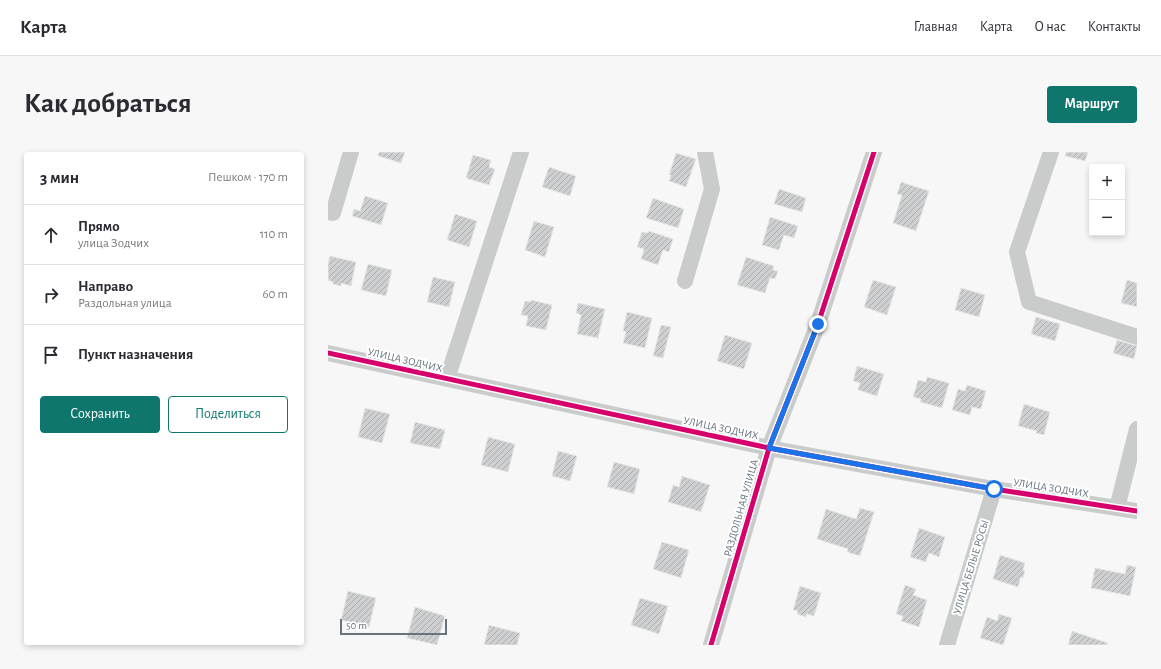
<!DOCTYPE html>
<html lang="ru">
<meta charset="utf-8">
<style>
body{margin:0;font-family:"Alegreya Sans",sans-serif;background:#f7f7f7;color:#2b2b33}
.controls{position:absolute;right:12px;top:12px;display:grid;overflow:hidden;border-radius:4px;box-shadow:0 2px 6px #0003}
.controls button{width:36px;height:36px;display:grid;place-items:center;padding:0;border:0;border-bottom:1px solid #e1e1e2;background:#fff;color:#2b2b33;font:20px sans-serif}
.scale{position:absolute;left:12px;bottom:10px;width:107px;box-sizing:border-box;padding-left:4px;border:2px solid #66747e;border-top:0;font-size:11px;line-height:14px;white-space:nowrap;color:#66747e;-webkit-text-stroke:3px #fff;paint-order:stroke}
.stop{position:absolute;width:12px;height:12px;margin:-9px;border:3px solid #1a73e8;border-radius:50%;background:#fff}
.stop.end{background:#1a73e8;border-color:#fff;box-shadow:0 1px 4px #0008}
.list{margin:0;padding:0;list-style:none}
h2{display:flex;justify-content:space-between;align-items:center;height:52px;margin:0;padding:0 16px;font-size:17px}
h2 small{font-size:13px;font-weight:400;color:#7c7c81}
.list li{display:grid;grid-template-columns:26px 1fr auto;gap:12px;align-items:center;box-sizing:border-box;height:60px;padding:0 16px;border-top:1px solid #e1e1e2}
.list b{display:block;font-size:15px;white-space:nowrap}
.list p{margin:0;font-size:13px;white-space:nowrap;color:#7c7c81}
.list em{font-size:13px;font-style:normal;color:#7c7c81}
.actions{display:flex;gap:8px;padding:12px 16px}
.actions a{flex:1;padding:9px 0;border:1px solid #0f766e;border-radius:4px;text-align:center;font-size:14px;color:#0f766e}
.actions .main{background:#0f766e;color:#fff}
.icon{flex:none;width:22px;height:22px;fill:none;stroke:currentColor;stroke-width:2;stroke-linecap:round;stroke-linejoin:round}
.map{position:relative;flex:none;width:809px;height:493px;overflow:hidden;border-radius:4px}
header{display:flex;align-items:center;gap:24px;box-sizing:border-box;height:56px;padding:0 20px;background:#fff;border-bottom:1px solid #e1e1e2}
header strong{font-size:19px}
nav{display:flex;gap:22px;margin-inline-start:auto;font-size:14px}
.intro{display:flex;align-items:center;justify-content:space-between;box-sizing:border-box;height:96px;padding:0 24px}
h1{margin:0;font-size:28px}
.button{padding:10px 18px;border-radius:4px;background:#0f766e;color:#fff;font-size:14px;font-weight:700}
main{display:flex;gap:24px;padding:0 24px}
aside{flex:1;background:#fff;border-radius:4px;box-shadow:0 2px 6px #0003}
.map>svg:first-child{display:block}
.building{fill:url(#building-hatch);stroke:#e7e7e6}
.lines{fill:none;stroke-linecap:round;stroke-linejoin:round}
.minor{stroke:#cacccc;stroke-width:16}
.cycleway-casing{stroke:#fff;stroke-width:8}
.cycleway{stroke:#d6006c;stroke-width:5}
.route{stroke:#1a73e8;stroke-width:5}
.labels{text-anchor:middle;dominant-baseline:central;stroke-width:4;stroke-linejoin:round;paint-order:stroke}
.street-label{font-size:11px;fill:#66747e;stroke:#fff}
</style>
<header>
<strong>Карта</strong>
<nav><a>Главная</a><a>Карта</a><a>О нас</a><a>Контакты</a></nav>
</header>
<div class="intro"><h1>Как добраться</h1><a class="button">Маршрут</a></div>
<main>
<aside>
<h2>3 мин<small>Пешком · 170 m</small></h2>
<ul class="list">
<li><svg class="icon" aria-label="ahead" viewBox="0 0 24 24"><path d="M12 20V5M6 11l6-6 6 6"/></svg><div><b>Прямо</b><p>улица Зодчих</p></div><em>110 m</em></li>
<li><svg class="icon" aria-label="right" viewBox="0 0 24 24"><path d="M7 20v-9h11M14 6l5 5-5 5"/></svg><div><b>Направо</b><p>Раздольная улица</p></div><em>60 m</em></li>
<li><svg class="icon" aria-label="arrive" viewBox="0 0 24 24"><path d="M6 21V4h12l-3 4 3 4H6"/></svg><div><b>Пункт назначения</b></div></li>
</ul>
<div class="actions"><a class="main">Сохранить</a><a>Поделиться</a></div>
</aside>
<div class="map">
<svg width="809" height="493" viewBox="0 0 809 493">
<defs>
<pattern id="building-hatch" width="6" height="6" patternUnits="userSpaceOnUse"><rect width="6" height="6" fill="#cecfd0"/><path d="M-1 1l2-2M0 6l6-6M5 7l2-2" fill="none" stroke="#abadae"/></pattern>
</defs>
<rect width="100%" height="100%" fill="#f7f7f7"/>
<path class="building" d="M 51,0 L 77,0 L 73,11 L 50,4 Z
M 738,0 L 760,0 L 757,9 L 737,4 Z
M 348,1 L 368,7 L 358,35 L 341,29 L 343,23 L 341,23 Z
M 145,3 L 163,8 L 161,15 L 167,17 L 161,33 L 138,26 Z
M 221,15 L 248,24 L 242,44 L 214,35 Z
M 573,30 L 601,39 L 588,79 L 565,71 L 574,43 L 569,42 Z
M 451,37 L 478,46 L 474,60 L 446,52 Z
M 37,44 L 60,51 L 53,73 L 24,64 L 26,57 L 32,59 Z
M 325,46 L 356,57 L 350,76 L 318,66 Z
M 127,62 L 149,69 L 141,95 L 119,88 Z
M 442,65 L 470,74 L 466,86 L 456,83 L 451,98 L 434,93 Z
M 206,69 L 226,75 L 217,105 L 197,98 Z
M 321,79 L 345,87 L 341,100 L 335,98 L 330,113 L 313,107 L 316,97 L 309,95 L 314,80 L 320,81 Z
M 2,104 L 28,110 L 23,134 L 13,131 L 13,134 L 5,132 L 5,130 L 0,128 L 0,111 Z
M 418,105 L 446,114 L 445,118 L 450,119 L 447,127 L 442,126 L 437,141 L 409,133 Z
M 40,112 L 64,118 L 58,144 L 33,138 Z
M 105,125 L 127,130 L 121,155 L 99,150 Z
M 545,128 L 568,135 L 559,163 L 536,155 Z
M 799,128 L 809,131 L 809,155 L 793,151 Z
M 633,136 L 657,143 L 651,165 L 627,158 Z
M 203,148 L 224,153 L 218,178 L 198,174 L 200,164 L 193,163 L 197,149 L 203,150 Z
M 250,151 L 277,157 L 270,186 L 249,182 L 253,163 L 248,161 Z
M 299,160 L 324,166 L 317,196 L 295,191 L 298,180 L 295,179 Z
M 708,165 L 732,172 L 727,189 L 703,182 Z
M 333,173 L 343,175 L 335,206 L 325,204 Z
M 397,183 L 424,191 L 416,217 L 389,209 Z
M 789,188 L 809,194 L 806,207 L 785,201 Z
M 529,214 L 556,222 L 549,244 L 530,238 L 532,231 L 525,229 Z
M 599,225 L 621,231 L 614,256 L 592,250 L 593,247 L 585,245 L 590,228 L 598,230 Z
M 639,233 L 658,239 L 653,257 L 644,255 L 642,263 L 624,258 L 630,237 L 637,239 Z
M 696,252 L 722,260 L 716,283 L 708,281 L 709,279 L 690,274 Z
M 37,256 L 62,262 L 54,291 L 30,285 Z
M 87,270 L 117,278 L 112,297 L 82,291 Z
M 160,285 L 187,292 L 180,320 L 153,313 Z
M 230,299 L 249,304 L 242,329 L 224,324 Z
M 286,310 L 312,317 L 306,342 L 279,335 Z
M 354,324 L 382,333 L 373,360 L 340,350 L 345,333 L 351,335 Z
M 532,356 L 546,360 L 532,404 L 519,400 L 520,397 L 489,387 L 498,357 L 528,367 Z
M 591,376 L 617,385 L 611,405 L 601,401 L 598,410 L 582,405 Z
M 334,390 L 361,398 L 353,426 L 325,417 Z
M 672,403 L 697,411 L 695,418 L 697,418 L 695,426 L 693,425 L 690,435 L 665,427 Z
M 799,413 L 808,415 L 802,444 L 763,436 L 767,416 L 797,422 Z
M 577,433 L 588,437 L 585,443 L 599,448 L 591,475 L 573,469 L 575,464 L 568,462 Z
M 472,434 L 493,441 L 486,464 L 479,462 L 478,465 L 469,462 L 470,459 L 465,458 Z
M 20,439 L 48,446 L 41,475 L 13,468 Z
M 312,446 L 340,454 L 331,482 L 303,473 Z
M 87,455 L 117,464 L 109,493 L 79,486 Z
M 671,462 L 684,466 L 675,493 L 652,486 L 659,465 L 669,469 Z
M 161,473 L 192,481 L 189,493 L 156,493 Z
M 744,479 L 780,491 L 779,493 L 740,493 Z"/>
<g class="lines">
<path class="minor" d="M 723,0 L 689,100 L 701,150 L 809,185
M 0,60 L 5,61 L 23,0
M 357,129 L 384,37 L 377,0
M 0,201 L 441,296 L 666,337 L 809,359
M 119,227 L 193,0
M 789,356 L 809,277
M 383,493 L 441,296 L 490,172 L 546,0
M 619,493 L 666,337"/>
<g class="cycleway-casing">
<path id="cycleway" d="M 0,201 L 441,296 L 666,337 L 809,359
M 383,493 L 441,296 L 490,172 L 546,0"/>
</g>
<use href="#cycleway" class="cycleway"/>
</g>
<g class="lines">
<path class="route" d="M 490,172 L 441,296 L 666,337"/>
</g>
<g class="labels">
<g class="street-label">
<text transform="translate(77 208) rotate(13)">УЛИЦА ЗОДЧИХ</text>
<text transform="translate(393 276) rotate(12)">УЛИЦА ЗОДЧИХ</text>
<text transform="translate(723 336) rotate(9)">УЛИЦА ЗОДЧИХ</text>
<text transform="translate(413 356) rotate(-74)">РАЗДОЛЬНАЯ УЛИЦА</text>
<text transform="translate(643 415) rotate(-73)">УЛИЦА БЕЛЫЕ РОСЫ</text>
</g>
</g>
</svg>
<div class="controls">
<button>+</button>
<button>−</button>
</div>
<div class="scale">50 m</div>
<div class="stop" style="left:666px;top:337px"></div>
<div class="stop end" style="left:490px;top:172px"></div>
</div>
</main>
